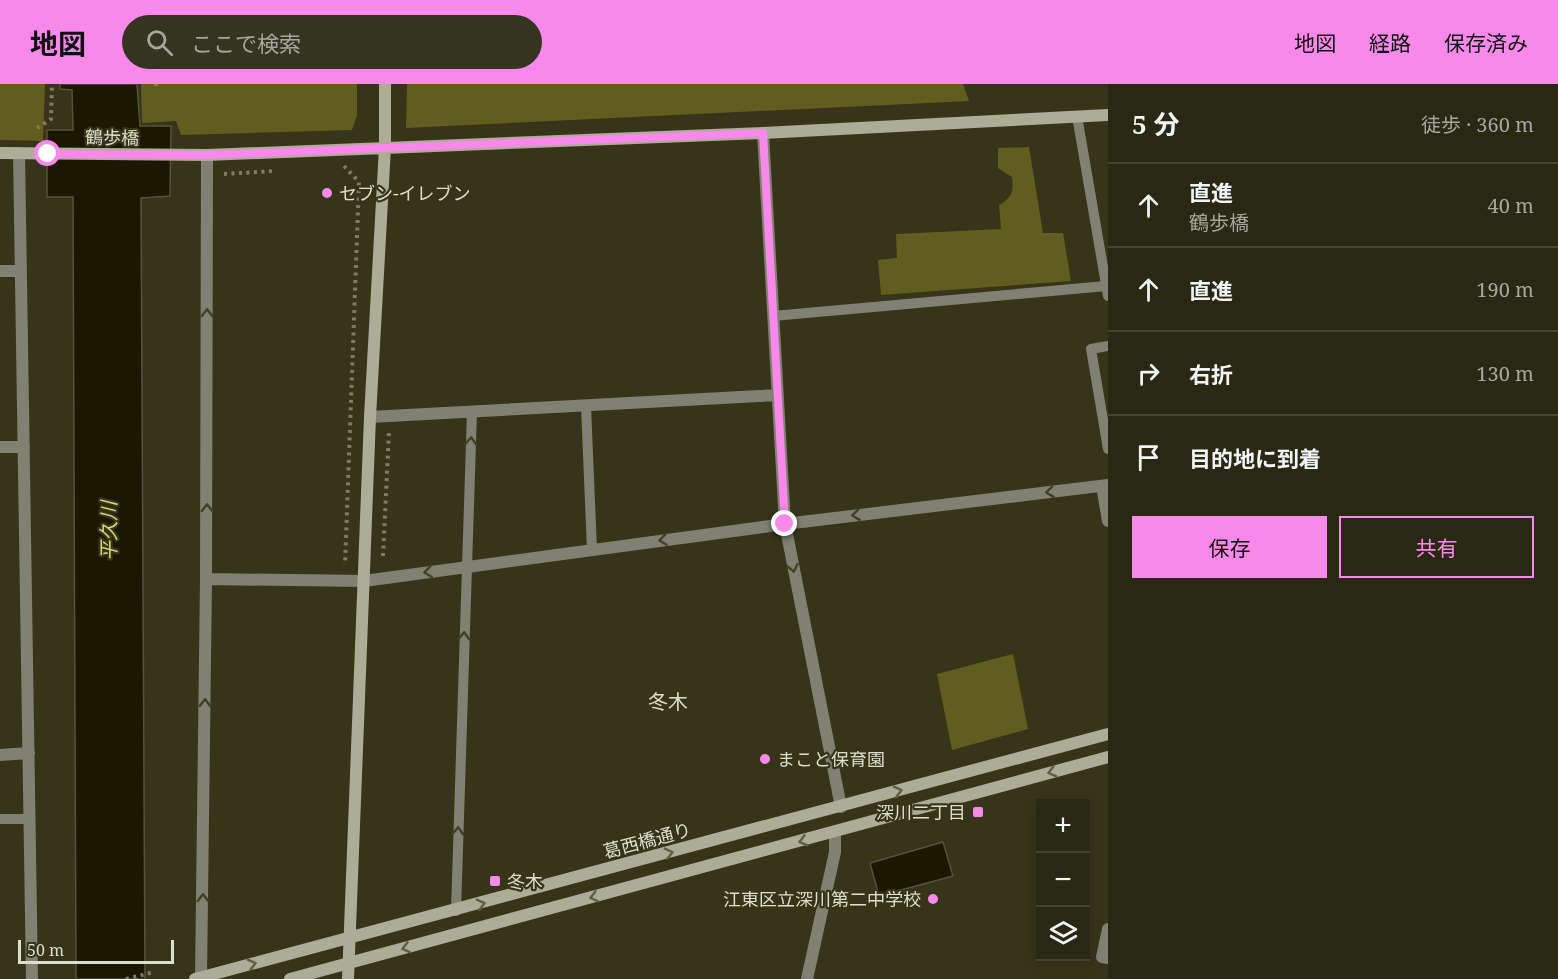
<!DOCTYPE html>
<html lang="ja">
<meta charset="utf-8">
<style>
body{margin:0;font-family:"Noto Serif","Noto Sans JP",serif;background:#353421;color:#f1f3f6}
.controls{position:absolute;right:18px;bottom:18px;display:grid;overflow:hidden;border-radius:0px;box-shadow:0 3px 15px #0003}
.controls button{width:54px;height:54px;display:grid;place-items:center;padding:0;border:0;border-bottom:2px solid #454433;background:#292813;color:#f1f3f6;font:30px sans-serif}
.scale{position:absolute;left:18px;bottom:15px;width:156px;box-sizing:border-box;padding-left:6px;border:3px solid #dedecd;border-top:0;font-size:16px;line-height:21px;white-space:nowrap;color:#dedecd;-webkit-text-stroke:4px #373519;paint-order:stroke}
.stop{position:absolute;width:18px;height:18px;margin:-14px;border:4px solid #f888ea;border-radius:50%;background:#fff}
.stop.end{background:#f888ea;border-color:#fff;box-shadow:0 2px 6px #0008}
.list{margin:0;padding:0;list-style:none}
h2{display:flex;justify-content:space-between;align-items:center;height:78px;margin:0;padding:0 24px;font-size:26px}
h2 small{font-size:20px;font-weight:400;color:#a5a6a0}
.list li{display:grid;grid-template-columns:39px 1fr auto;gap:18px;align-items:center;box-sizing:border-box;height:84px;padding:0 24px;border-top:2px solid #454433}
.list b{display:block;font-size:22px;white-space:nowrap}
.list p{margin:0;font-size:20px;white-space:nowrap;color:#a5a6a0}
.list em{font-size:20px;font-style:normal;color:#a5a6a0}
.actions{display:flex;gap:12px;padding:18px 24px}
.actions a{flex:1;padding:14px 0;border:2px solid #f888ea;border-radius:0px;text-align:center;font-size:21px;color:#f888ea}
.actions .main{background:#f888ea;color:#111}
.icon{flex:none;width:33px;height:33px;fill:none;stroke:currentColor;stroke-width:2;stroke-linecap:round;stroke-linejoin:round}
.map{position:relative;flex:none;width:1108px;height:895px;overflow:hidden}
header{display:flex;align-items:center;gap:36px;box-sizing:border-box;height:84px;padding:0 30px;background:#f888ea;color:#111}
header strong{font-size:28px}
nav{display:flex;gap:33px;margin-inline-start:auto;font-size:21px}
.search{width:420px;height:54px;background:#353421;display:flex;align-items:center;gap:15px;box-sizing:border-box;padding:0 21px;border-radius:33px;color:#a5a6a0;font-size:22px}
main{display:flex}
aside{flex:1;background:#292813}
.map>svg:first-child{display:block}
.green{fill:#615d1f}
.water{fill:#1a1800;stroke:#55533e;stroke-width:1.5}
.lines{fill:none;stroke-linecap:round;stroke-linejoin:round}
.path{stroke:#7d7c64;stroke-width:4;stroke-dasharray:3 4.5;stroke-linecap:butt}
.lane{stroke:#818173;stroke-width:10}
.street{stroke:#818173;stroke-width:12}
.secondary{stroke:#adac96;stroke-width:12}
.oneway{stroke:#424026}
.oneway2{stroke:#605f45}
.route{stroke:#f888ea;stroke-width:8}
.poi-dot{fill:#f888ea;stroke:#373519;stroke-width:2}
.labels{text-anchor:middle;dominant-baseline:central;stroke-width:4.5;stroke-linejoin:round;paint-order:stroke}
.street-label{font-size:18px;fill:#dedecd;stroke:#373519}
.poi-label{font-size:18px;fill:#dedecd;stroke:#373519;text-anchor:start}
.water-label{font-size:20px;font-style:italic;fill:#d7d277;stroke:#373519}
.neighbourhood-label{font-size:20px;fill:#dedecd;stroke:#373519}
</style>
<header>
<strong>地図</strong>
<div class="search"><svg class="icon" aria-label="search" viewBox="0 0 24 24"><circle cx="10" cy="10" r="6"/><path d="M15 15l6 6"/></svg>ここで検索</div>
<nav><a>地図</a><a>経路</a><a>保存済み</a></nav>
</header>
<main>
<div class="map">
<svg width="1108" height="895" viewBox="0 0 1108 895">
<rect width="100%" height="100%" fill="#373519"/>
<path class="green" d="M 0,0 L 45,0 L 43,57 L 0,56 Z
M 141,0 L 357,0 L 357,31 L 352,46 L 181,51 L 176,37 L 142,39 Z
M 407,0 L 963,0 L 969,17 L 406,44 Z
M 1029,63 L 1043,149 L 1063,149 L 1071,197 L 881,211 L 878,176 L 897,174 L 896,150 L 1001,145 L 999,121 C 1012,114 1014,107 1012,93 L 998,84 L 998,64 Z
M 1013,570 L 1028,645 L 952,666 L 937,590 Z"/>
<path class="water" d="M 60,0 L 137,0 L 140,42 L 171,42 L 170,112 L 141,114 L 145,895 L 76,895 L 73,113 L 47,113 L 47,46 L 73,46 L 72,6 L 60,5 Z
M 943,758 L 953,792 L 879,812 L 870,779 Z"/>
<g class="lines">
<path class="path" d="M 156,0 L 156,2
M 37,44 L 51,35 L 52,0
M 344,82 L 359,98 L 345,481
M 224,90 L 274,87
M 383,472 L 389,348
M 126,895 L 154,888"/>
<path class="lane" d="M 1077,32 L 1108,212
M 773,232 L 1106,202
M 1108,262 L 1091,265 L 1108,365
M 586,322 L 592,466
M 0,735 L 30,735
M 456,827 L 472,327"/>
<path class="street" d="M 763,49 L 785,440 L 841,723
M 19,69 L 32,895
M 0,187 L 21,187
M 370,333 L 777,311
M 0,363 L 24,363
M 1102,402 L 1108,437
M 206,495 L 364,497 L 785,440 L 1108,401
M 0,671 L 29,669
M 1108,845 L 1102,873 L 1108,874
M 201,893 L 206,495 L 207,71
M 807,895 L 835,768 L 835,748"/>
<path class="secondary" d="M 0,69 L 207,71 L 763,49 L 1108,31
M 195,895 L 1108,650
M 290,895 L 1108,673
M 348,895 L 370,333 L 385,63 L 385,0"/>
</g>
<defs><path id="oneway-chevron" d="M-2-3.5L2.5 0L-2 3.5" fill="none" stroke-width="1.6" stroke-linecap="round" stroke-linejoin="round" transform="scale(1.5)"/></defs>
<g class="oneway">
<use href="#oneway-chevron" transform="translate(207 229) rotate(-90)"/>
<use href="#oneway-chevron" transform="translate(471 357) rotate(-88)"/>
<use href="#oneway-chevron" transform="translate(1050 408) rotate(173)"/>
<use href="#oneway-chevron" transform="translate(207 424) rotate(-90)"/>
<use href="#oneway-chevron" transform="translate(856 431) rotate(173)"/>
<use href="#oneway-chevron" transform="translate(663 456) rotate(172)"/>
<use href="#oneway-chevron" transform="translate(793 484) rotate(79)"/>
<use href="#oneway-chevron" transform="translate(428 488) rotate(172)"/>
<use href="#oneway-chevron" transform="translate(464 552) rotate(-88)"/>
<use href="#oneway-chevron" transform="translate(205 619) rotate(-89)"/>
<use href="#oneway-chevron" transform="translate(458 747) rotate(-88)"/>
<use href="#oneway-chevron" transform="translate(203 814) rotate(-89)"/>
</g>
<g class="oneway2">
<use href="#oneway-chevron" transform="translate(1052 688) rotate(165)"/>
<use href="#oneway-chevron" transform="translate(898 707) rotate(-15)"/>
<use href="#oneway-chevron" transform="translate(803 757) rotate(165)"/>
<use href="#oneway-chevron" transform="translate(669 769) rotate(-15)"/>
<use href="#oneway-chevron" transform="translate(594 813) rotate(165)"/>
<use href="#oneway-chevron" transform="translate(481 820) rotate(-15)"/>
<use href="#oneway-chevron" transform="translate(406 864) rotate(165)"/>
<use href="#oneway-chevron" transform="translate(252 880) rotate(-15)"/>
</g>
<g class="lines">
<path class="route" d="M 48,70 L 207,71 L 763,49 L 785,440"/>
</g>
<g class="poi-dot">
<circle cx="327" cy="109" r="6"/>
<circle cx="765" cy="675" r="6"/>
<rect x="972" y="722" width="12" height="12" rx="3"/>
<rect x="489" y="791" width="12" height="12" rx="3"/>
<circle cx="933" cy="815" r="6"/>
</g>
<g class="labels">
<g class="street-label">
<text transform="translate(112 53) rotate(1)">鶴歩橋</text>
<text transform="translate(647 756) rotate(-15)">葛西橋通り</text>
</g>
<g class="poi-label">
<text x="339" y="109">セブン-イレブン</text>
<text x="777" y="675">まこと保育園</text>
<text x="966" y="728" text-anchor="end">深川二丁目</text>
<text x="507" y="797">冬木</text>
<text x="921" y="815" text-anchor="end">江東区立深川第二中学校</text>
</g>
<g class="water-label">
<text transform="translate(108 447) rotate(-90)">平久川</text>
</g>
<g class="neighbourhood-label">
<text x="668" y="617">冬木</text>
</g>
</g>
</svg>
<div class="controls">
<button>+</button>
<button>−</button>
<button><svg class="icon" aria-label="layers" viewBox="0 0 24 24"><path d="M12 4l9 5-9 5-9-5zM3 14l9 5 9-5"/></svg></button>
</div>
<div class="scale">50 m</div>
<div class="stop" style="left:48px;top:70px"></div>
<div class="stop end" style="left:785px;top:440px"></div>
</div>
<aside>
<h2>5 分<small>徒歩 · 360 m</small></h2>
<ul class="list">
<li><svg class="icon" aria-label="ahead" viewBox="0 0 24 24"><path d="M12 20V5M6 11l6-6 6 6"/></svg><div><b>直進</b><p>鶴歩橋</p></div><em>40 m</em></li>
<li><svg class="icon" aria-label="ahead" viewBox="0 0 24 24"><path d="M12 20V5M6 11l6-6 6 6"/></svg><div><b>直進</b></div><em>190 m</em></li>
<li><svg class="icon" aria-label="right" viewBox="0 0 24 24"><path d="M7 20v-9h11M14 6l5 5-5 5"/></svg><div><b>右折</b></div><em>130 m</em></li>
<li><svg class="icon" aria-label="arrive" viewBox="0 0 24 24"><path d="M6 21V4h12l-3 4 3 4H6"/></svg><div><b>目的地に到着</b></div></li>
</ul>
<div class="actions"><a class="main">保存</a><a>共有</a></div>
</aside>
</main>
